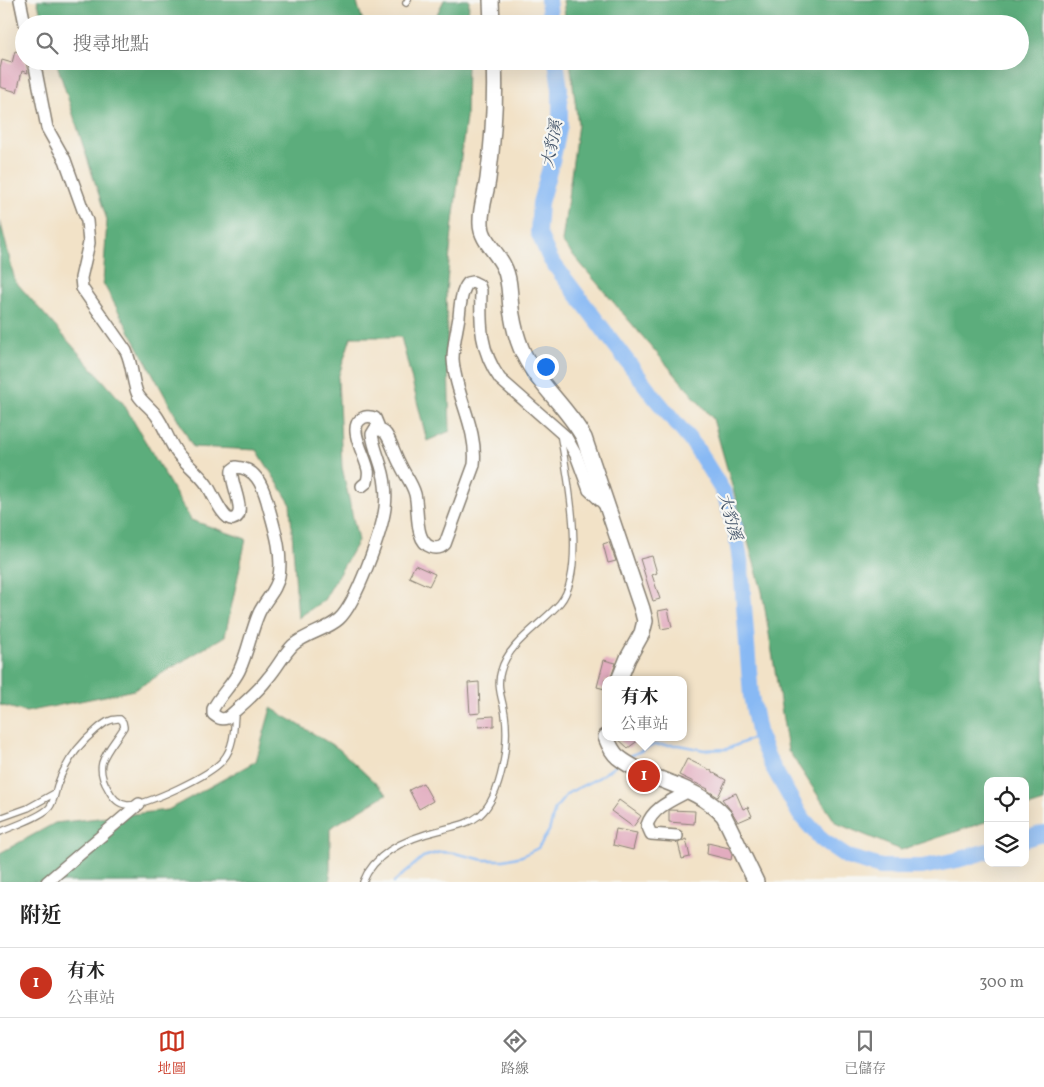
<!DOCTYPE html>
<html lang="zh-TW">
<meta charset="utf-8">
<style>
body{margin:0;font-family:Vollkorn,"Noto Serif TC",serif;background:#f6f6f6;color:#222}
.controls{position:absolute;right:15px;bottom:15px;display:grid;overflow:hidden;border-radius:10px;box-shadow:0 5px 20px #0002}
.controls button{width:45px;height:45px;display:grid;place-items:center;padding:0;border:0;border-bottom:1px solid #e0e0e0;background:#fff;color:#222;font:25px sans-serif}
.you{position:absolute;left:545px;top:366px;width:18px;height:18px;margin:-12px;border:4px solid #fff;border-radius:50%;background:#1a73e8;box-shadow:0 0 0 8px #1a73e833}
.badge{display:grid;place-items:center;width:32px;height:32px;border-radius:50%;background:#c8321e;color:#fff;font-size:16px;font-weight:700}
.pin{position:absolute;translate:-50% -50%;border:2px solid #fff;box-shadow:0 1px 5px #0006}
.popup{position:absolute;left:602px;top:676px;width:85px;height:65px;box-sizing:border-box;display:grid;place-content:center;border-radius:10px;background:#fff;filter:drop-shadow(0 1px 4px #0005);font-size:16px;white-space:nowrap;color:#767676}
.popup b{font-size:19px;color:#222}
.popup::after{content:'';position:absolute;left:50%;top:100%;margin-left:-10px;border:10px solid transparent;border-top-color:#fff}
.list{margin:0;padding:0;list-style:none}
h2{display:flex;justify-content:space-between;align-items:center;height:65px;margin:0;padding:0 20px;font-size:21px}
h2 small{font-size:16px;font-weight:400;color:#767676}
.list li{display:grid;grid-template-columns:32px 1fr auto;gap:15px;align-items:center;box-sizing:border-box;height:70px;padding:0 20px;border-top:1px solid #e0e0e0}
.list b{display:block;font-size:19px;white-space:nowrap}
.list p{margin:0;font-size:16px;white-space:nowrap;color:#767676}
.list em{font-size:16px;font-style:normal;color:#767676}
.icon{flex:none;width:28px;height:28px;fill:none;stroke:currentColor;stroke-width:2;stroke-linecap:round;stroke-linejoin:round}
.map{position:relative;flex:none;width:1044px;height:882px;overflow:hidden}
.search{position:absolute;background:#fff;box-shadow:0 5px 20px #0002;left:15px;right:15px;top:15px;height:55px;display:flex;align-items:center;gap:12px;box-sizing:border-box;padding:0 18px;border-radius:28px;color:#767676;font-size:19px}
.sheet{height:135px;background:#fff}
nav{display:flex;justify-content:space-around;align-items:center;box-sizing:border-box;height:70px;border-top:1px solid #e0e0e0;background:#fff;font-size:14px;color:#767676}
nav a{display:grid;justify-items:center;gap:2px}
nav .on{color:#c8321e}
.map>svg:first-child{display:block}
.forest{fill:#5bad7b;stroke:#3c644c}
.lines{fill:none;stroke-linecap:round;stroke-linejoin:round}
.stream{stroke:#88b9f4;stroke-width:2.5}
.river{stroke:#88b9f4;stroke-width:16}
.building{fill:#e2acbf}
.lane-casing{stroke:#877f72;stroke-width:8}
.street-casing{stroke:#877f72;stroke-width:14}
.secondary-casing{stroke:#877f72;stroke-width:18}
.lane{stroke:#fff;stroke-width:5.5}
.street{stroke:#fff;stroke-width:11}
.secondary{stroke:#fff;stroke-width:15}
.labels{text-anchor:middle;dominant-baseline:central;stroke-width:4.5;stroke-linejoin:round;paint-order:stroke}
.water-label{font-size:16px;font-style:italic;fill:#425368;stroke:#f6f6f2}
</style>
<div class="map">
<svg width="1044" height="882" viewBox="0 0 1044 882">
<rect width="100%" height="100%" fill="#f6f6f2"/>
<filter id="ink" filterUnits="userSpaceOnUse"><feTurbulence type="fractalNoise" baseFrequency=".02" numOctaves="2"/><feDisplacementMap in="SourceGraphic" scale="10" xChannelSelector="R" yChannelSelector="G"/><feConvolveMatrix kernelMatrix="1 2 1 2 8 2 1 2 1" color-interpolation-filters="sRGB"/></filter>
<filter id="wash" filterUnits="userSpaceOnUse"><feTurbulence type="fractalNoise" baseFrequency=".0096" numOctaves="4" result="noise"/><feDisplacementMap in="SourceGraphic" scale="20" xChannelSelector="R" yChannelSelector="G"/><feGaussianBlur stdDeviation="1.12" result="paint"/><feColorMatrix in="noise" values="0 0 0 0 0 0 0 0 0 0 0 0 0 0 0 0 0 1.4 0 .05"/><feComposite in="paint" operator="in"/></filter>
<g filter="url(#wash)">
<rect width="100%" height="100%" fill="#f2e2c7"/>
<path class="forest" d="M 37,0 L 356,0 L 364,24 L 44,24 Z
M 444,0 L 469,0 L 468,24 L 427,24 L 433,22 Z
M 563,0 L 1044,0 L 1044,802 L 1025,808 L 1025,781 L 988,781 L 988,821 L 901,850 L 836,823 L 788,750 L 762,591 L 713,419 L 562,242 L 578,124 L 570,61 L 1020,61 L 1020,24 L 566,24 Z
M 56,61 L 467,61 L 466,117 L 453,222 L 446,292 L 450,431 L 427,441 L 401,337 L 351,337 L 338,378 L 342,467 L 358,541 L 324,600 L 298,618 L 290,503 L 257,450 L 193,447 L 103,283 L 107,220 Z
M 0,220 L 15,281 L 123,403 L 191,520 L 246,539 L 225,636 L 134,690 L 26,712 L 0,705 Z
M 271,708 L 339,749 L 387,794 L 330,828 L 330,880 L 325,882 L 0,882 L 0,853 L 55,823 L 168,810 L 256,761 Z"/>
<g class="lines">
<path class="stream" d="M 628,757 L 654,745 L 679,745 L 704,750 L 727,749 L 759,736
M 394,882 L 423,857 L 440,852 L 454,853 L 484,860 L 504,860 L 522,856 L 538,848 L 549,831 L 555,809 L 568,793 L 598,778 L 618,764"/>
<path class="river" d="M 548,0 L 551,24
M 556,61 L 560,89 L 560,124 L 553,157 L 540,203 L 538,232 L 550,259 L 655,398 L 695,446 L 724,493 L 735,528 L 741,567 L 751,696 L 759,736 L 770,762 L 800,815 L 822,840 L 847,857 L 881,867 L 922,867 L 957,860 L 988,851
M 1025,839 L 1044,833"/>
</g>
<g id="blocks">
<path class="building" d="M 15,51 L 24,53 L 24,61 L 26,61 L 28,73 L 22,71 L 17,92 L 0,87 L 0,69 L 2,60 L 12,63 Z
M 609,542 L 616,561 L 608,563 L 603,544 Z
M 652,556 L 657,573 L 652,575 L 660,599 L 653,601 L 640,559 Z
M 415,565 L 435,574 L 429,586 L 409,577 Z
M 668,609 L 672,627 L 661,629 L 658,611 Z
M 604,660 L 616,663 L 610,680 L 605,680 L 605,689 L 597,687 Z
M 479,682 L 480,713 L 470,714 L 468,683 Z
M 494,716 L 494,726 L 479,727 L 478,717 Z
M 616,737 L 643,737 L 628,748 Z
M 687,759 L 712,771 L 712,772 L 726,780 L 718,797 L 707,790 L 708,789 L 679,775 Z
M 423,783 L 433,801 L 419,809 L 409,790 Z
M 736,793 L 743,809 L 748,807 L 752,816 L 738,822 L 732,812 L 722,799 Z
M 619,800 L 641,816 L 633,827 L 611,811 Z
M 669,810 L 695,811 L 694,824 L 669,822 Z
M 616,829 L 637,833 L 633,850 L 613,845 Z
M 686,839 L 690,857 L 682,859 L 678,843 Z
M 708,843 L 729,848 L 732,854 L 731,860 L 707,854 Z"/>
</g>
</g>
<g filter="url(#ink)">
<use href="#blocks" fill-opacity="0" stroke="#877f72" stroke-width="1"/>
<g class="lines">
<g class="lane-casing">
<path id="lane" d="M 406,3 L 408,0
M 0,818 L 28,808 L 55,793
M 0,832 C 13,826 39,818 49,808 C 54,802 55,794 57,786 C 65,763 77,746 96,730 C 103,724 110,718 120,719 L 123,722 L 124,727 C 117,739 106,750 102,763 C 100,772 103,781 108,789 C 112,797 117,804 127,805 C 146,806 211,775 223,760 C 234,747 234,729 235,713
M 363,882 C 375,851 411,837 441,830 C 455,826 469,824 480,815 C 502,795 509,743 505,715 C 503,700 496,687 501,671 C 508,643 542,624 560,603 C 587,571 567,474 560,433"/>
</g>
<g class="street-casing">
<path id="street" d="M 20,0 L 25,24
M 34,61 L 47,128 L 65,160 L 87,221 L 89,243 L 81,278 L 82,288 L 126,351 C 133,366 132,382 138,395 C 143,403 151,408 156,415 C 165,427 169,443 178,454 C 187,465 199,473 207,485 C 212,492 224,522 233,519 C 249,515 229,482 232,470 L 236,467 C 255,468 262,484 267,501 C 273,524 283,551 279,576 C 277,590 265,600 259,613 C 251,631 248,652 239,671 C 232,685 220,695 213,709 L 213,714 C 218,718 221,720 227,718 C 241,706 257,693 268,678 C 277,668 283,655 293,645 C 307,633 327,630 339,619 C 356,604 382,531 385,508 C 386,500 386,492 385,485 C 384,467 374,451 372,434 L 375,429 C 379,430 383,430 386,434 C 392,443 395,456 401,466 C 405,475 412,483 415,494 C 419,509 414,541 431,547 C 437,549 441,548 445,544 L 474,465 C 478,428 455,395 453,359 C 453,345 457,330 459,317 C 460,306 461,291 468,283 L 473,282 L 479,285 L 481,291 C 480,325 480,351 500,379 L 566,437 L 576,455 L 589,490 L 605,505
M 362,486 L 367,482 C 368,478 369,474 368,470 C 366,457 348,429 360,420 C 364,416 370,416 375,418 L 380,430
M 677,836 L 651,834 L 647,825 C 653,807 673,800 689,791
M 47,882 L 139,804"/>
</g>
<g class="secondary-casing">
<path id="secondary" d="M 491,0 L 492,24
M 494,61 C 496,100 493,140 488,179 C 486,194 480,209 481,224 C 481,240 498,253 504,267 C 511,281 509,300 512,315 C 514,327 517,338 521,348 C 535,383 567,406 584,438 L 642,609 L 645,621 L 642,633 L 628,658 L 619,680
M 606,737 C 609,745 612,752 618,757 C 649,782 696,784 724,816 L 756,882"/>
</g>
<use href="#lane" class="lane"/>
<use href="#street" class="street"/>
<use href="#secondary" class="secondary"/>
</g>
</g>
<g class="labels">
<g class="water-label">
<text transform="translate(553 144) rotate(-79)">大豹溪</text>
<text transform="translate(729 517) rotate(74)">大豹溪</text>
</g>
</g>
</svg>
<div class="controls">
<button><svg class="icon" aria-label="locate" viewBox="0 0 24 24"><circle cx="12" cy="12" r="6"/><path d="M12 2v4M12 18v4M2 12h4M18 12h4"/></svg></button>
<button><svg class="icon" aria-label="layers" viewBox="0 0 24 24"><path d="M12 4l9 5-9 5-9-5zM3 14l9 5 9-5"/></svg></button>
</div>
<div class="you"></div>
<div class="pin badge" style="left:644px;top:776px">1</div>
<div class="popup"><b>有木</b>公車站</div>
<div class="search"><svg class="icon" aria-label="search" viewBox="0 0 24 24"><circle cx="10" cy="10" r="6"/><path d="M15 15l6 6"/></svg>搜尋地點</div>
</div>
<section class="sheet">
<h2>附近<small></small></h2>
<ul class="list">
<li><span class="badge">1</span><div><b>有木</b><p>公車站</p></div><em>300 m</em></li>
</ul>
</section>
<nav>
<a class="on"><svg class="icon" aria-label="map" viewBox="0 0 24 24"><path d="M3 6l6-2 6 2 6-2v14l-6 2-6-2-6 2zM9 4v14M15 6v14"/></svg>地圖</a>
<a><svg class="icon" aria-label="directions" viewBox="0 0 24 24"><path d="M12 3l9 9-9 9-9-9zM9 14v-3h6M13 9l2 2-2 2"/></svg>路線</a>
<a><svg class="icon" aria-label="saved" viewBox="0 0 24 24"><path d="M7 4h10v16l-5-4-5 4z"/></svg>已儲存</a>
</nav>
